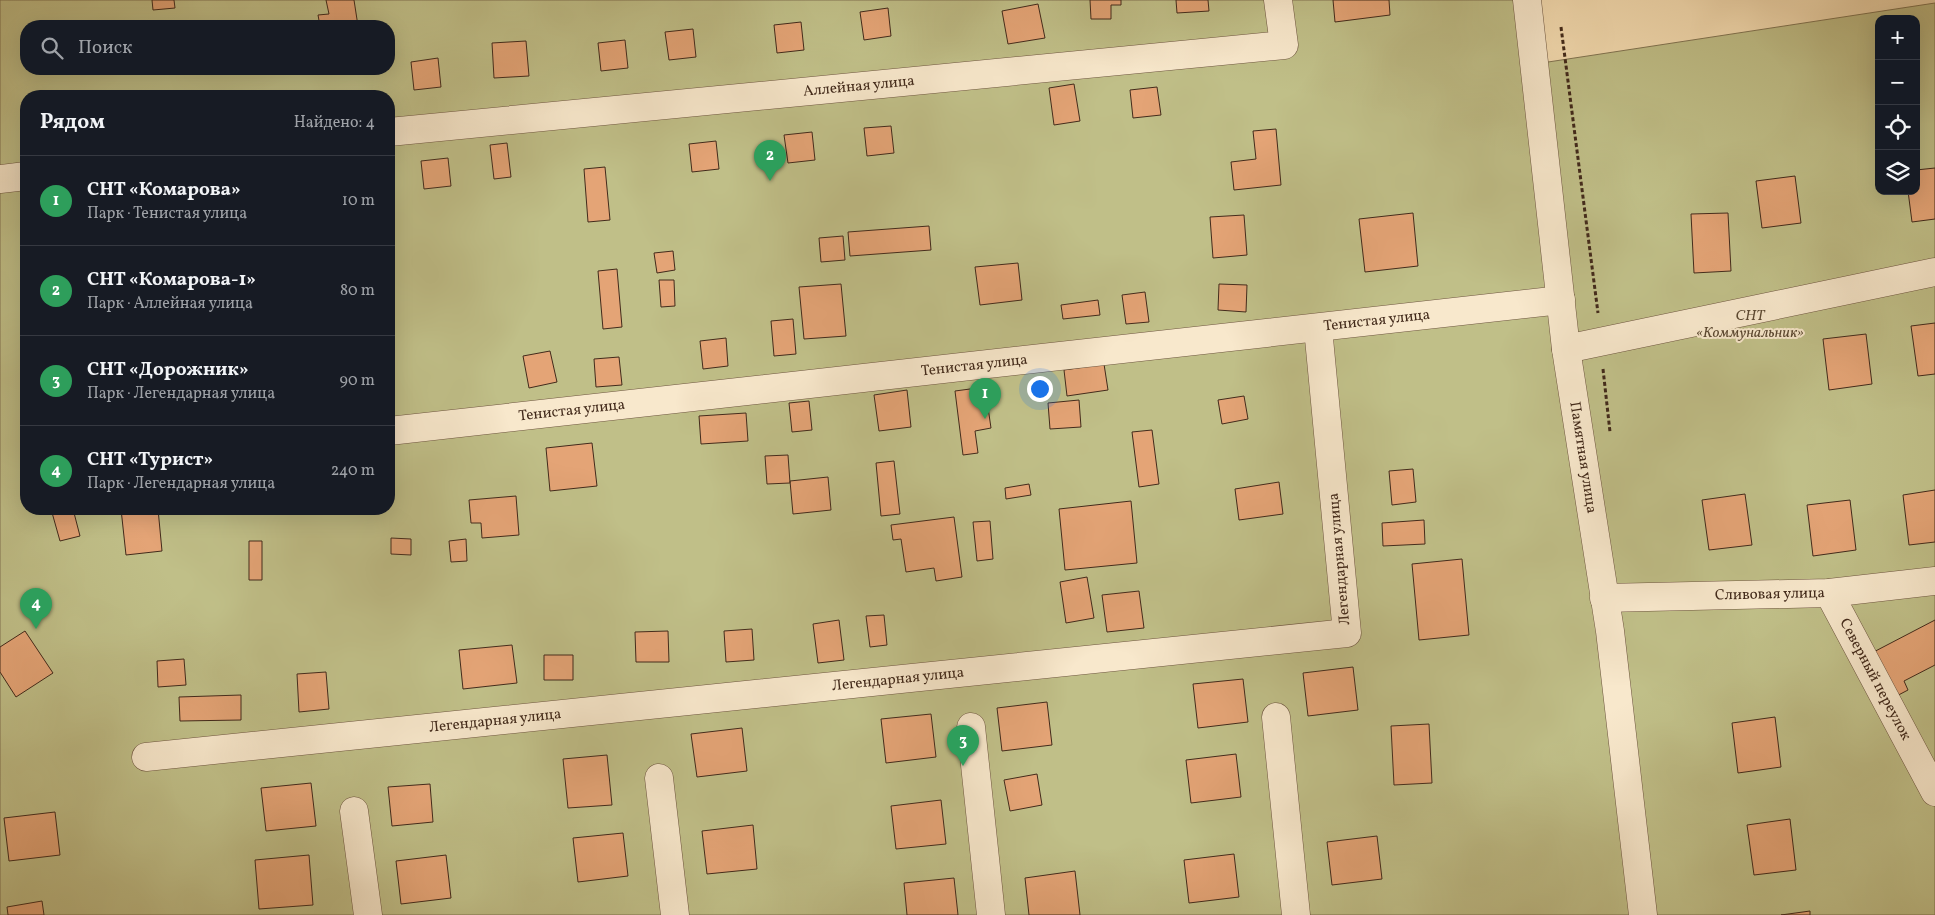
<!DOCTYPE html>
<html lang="ru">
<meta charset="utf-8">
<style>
body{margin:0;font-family:Vollkorn,serif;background:#20242c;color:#f1f3f6}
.controls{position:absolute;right:15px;top:15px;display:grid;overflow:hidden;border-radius:10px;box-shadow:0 5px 20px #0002}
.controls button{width:45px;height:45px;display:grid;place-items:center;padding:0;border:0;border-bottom:1px solid #363941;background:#171b24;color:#f1f3f6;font:25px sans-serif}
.you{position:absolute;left:1039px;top:388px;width:18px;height:18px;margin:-12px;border:4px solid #fff;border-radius:50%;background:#1a73e8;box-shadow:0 0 0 8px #1a73e833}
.badge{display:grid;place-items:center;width:32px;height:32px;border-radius:50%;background:#d93025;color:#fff;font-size:16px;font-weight:700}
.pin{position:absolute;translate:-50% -41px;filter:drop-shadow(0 1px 2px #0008)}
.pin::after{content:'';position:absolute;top:26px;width:18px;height:15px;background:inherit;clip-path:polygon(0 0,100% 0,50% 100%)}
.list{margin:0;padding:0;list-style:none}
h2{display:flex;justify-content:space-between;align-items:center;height:65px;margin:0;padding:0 20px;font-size:21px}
h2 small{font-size:16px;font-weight:400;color:#9ea1a6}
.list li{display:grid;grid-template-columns:32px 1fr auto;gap:15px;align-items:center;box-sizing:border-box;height:90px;padding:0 20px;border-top:1px solid #363941}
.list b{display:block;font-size:19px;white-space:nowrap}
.list p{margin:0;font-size:16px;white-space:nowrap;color:#9ea1a6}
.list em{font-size:16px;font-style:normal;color:#9ea1a6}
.icon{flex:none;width:28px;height:28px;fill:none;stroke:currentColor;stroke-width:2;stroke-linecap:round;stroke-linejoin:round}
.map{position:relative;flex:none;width:1935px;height:915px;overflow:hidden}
.search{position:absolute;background:#171b24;box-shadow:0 5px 20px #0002;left:20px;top:20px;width:375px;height:55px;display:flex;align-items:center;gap:12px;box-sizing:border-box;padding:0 18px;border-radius:20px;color:#9ea1a6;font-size:19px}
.panel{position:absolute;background:#171b24;box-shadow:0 5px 20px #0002;left:20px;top:90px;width:375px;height:425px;border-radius:20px}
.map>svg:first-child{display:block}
.green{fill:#c0bf88;stroke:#817452;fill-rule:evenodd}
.building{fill:#e4a476;stroke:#422a1b}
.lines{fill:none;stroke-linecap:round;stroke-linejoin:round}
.minor-casing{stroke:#6e5640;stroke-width:29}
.tertiary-casing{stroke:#6e5640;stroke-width:29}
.path{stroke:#422a1b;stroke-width:3;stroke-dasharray:4 2.5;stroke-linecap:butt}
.minor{stroke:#f8e8cc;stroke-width:28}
.tertiary{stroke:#f8e8cc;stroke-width:28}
.labels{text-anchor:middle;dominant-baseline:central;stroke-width:4;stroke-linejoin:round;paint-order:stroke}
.street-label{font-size:15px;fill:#422a1b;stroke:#f8e8cc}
.park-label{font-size:15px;font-style:italic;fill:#5b4831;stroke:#f8e8cc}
</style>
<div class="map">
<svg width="1935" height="915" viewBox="0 0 1935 915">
<rect width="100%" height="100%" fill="#f4dcb1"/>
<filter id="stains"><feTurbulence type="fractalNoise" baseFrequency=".004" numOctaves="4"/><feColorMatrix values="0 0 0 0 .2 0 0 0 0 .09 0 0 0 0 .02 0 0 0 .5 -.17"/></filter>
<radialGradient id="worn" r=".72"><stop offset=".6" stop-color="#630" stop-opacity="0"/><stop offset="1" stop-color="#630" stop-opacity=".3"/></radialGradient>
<path class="green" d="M 0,0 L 1527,0 L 1535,64 L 1935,3 L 1935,915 L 0,915 ZM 1879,19 L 1916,19 L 1916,191 L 1879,191 ZM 26,26 L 389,26 L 389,69 L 26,69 ZM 26,96 L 389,96 L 389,509 L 26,509 Z"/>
<path class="building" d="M 152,0 L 174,0 L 175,8 L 153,10 Z
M 326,0 L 354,0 L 358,26 L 320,26 L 318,15 L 329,14 Z
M 1090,0 L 1121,0 L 1121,5 L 1111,5 L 1111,19 L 1091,19 Z
M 1176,0 L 1208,0 L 1209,11 L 1177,13 Z
M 1333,0 L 1389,0 L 1390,15 L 1335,22 Z
M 1038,4 L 1045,38 L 1008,44 L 1002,11 Z
M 888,8 L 891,36 L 864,40 L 860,12 Z
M 801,22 L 804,50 L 777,53 L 774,25 Z
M 693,29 L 696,57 L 669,60 L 665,32 Z
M 625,40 L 628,68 L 601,71 L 598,43 Z
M 526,41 L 529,76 L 494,78 L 492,43 Z
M 438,58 L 441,87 L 414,90 L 411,62 Z
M 1074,84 L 1080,121 L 1054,125 L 1049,88 Z
M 1157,87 L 1161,115 L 1133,118 L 1130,90 Z
M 211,92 L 212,96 L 180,96 Z
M 891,126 L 894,153 L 867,156 L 864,128 Z
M 1276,129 L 1281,185 L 1234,190 L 1231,162 L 1256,159 L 1253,131 Z
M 812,132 L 815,160 L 788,163 L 784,135 Z
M 716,141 L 719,169 L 692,172 L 689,144 Z
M 507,143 L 511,177 L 494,179 L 490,145 Z
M 448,158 L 451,186 L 424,189 L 421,161 Z
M 605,167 L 610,220 L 588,222 L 584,169 Z
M 1935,168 L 1935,219 L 1912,222 L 1908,191 L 1916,191 L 1916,170 Z
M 1795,176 L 1801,223 L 1762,228 L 1756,181 Z
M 1413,213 L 1418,266 L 1365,272 L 1359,219 Z
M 1728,213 L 1731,271 L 1694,273 L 1691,214 Z
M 1244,215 L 1247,255 L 1213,258 L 1210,217 Z
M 929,226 L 931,250 L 850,256 L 848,232 Z
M 843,236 L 845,260 L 821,262 L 819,238 Z
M 673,251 L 675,270 L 657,273 L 654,253 Z
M 1018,263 L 1022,300 L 980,305 L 975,267 Z
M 617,269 L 622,327 L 603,329 L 598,271 Z
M 659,280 L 674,280 L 675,306 L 661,307 Z
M 841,284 L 846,336 L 804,339 L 799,287 Z
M 1219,284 L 1247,285 L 1246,312 L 1218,310 Z
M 1145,292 L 1149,322 L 1126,324 L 1122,295 Z
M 1098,300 L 1100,315 L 1063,319 L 1061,305 Z
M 793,319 L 796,354 L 774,356 L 771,321 Z
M 1935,323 L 1935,374 L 1918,376 L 1911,326 Z
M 1866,334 L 1872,384 L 1829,390 L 1823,339 Z
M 726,338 L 728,366 L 703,369 L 700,341 Z
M 550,351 L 557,382 L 529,388 L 523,356 Z
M 619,357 L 622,385 L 596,387 L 594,359 Z
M 1104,364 L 1108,390 L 1067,396 L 1064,370 Z
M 985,387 L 991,428 L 975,431 L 978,453 L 963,455 L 955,391 Z
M 907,390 L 911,427 L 879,431 L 874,395 Z
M 1244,396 L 1248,419 L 1222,424 L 1218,400 Z
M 1079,400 L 1081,427 L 1050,429 L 1048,403 Z
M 809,401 L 812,430 L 792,432 L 789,403 Z
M 746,413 L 748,441 L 701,444 L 699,416 Z
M 1152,430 L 1159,484 L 1139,487 L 1132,432 Z
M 592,443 L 597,486 L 550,491 L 546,448 Z
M 788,455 L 790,483 L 767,484 L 765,456 Z
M 894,461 L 900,514 L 881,516 L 876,463 Z
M 1413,469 L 1416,502 L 1392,505 L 1389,471 Z
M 828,477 L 831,510 L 793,514 L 790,481 Z
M 1279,482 L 1283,514 L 1239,520 L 1235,489 Z
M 1029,484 L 1031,495 L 1006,499 L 1005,488 Z
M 1935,490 L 1935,542 L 1909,545 L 1903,495 Z
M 1745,494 L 1752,545 L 1709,550 L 1702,500 Z
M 516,496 L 519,535 L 482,538 L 481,523 L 471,523 L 469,500 Z
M 1850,500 L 1856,550 L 1813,556 L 1807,505 Z
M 1131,501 L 1137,563 L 1065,570 L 1059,509 Z
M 51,509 L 73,509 L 80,536 L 60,541 Z
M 121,509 L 158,509 L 162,551 L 126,555 Z
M 954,517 L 962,577 L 936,581 L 934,568 L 906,572 L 901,539 L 893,540 L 891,525 Z
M 1424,520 L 1425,544 L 1383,546 L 1382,523 Z
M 990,521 L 993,559 L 977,561 L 973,522 Z
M 391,538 L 411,539 L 411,555 L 391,554 Z
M 466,539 L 467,561 L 451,562 L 449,541 Z
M 249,541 L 262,541 L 262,580 L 249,580 Z
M 1462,559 L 1469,635 L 1419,640 L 1412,564 Z
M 1087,577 L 1094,618 L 1066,623 L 1060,582 Z
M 1139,591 L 1144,628 L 1107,632 L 1102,595 Z
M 884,615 L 887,645 L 870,647 L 866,616 Z
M 839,620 L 844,660 L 818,663 L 813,624 Z
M 1935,620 L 1935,665 L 1904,681 L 1908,690 L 1887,701 L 1864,657 Z
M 752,629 L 754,660 L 726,662 L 724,631 Z
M 25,631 L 53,673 L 16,697 L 0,672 L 0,647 Z
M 668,631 L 669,662 L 636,662 L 635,632 Z
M 512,645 L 517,683 L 463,689 L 459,650 Z
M 544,655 L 573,655 L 573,680 L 544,680 Z
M 184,659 L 186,685 L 158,687 L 157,661 Z
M 1353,667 L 1358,710 L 1308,716 L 1303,673 Z
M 326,672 L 329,709 L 299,712 L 297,674 Z
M 1243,679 L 1248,722 L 1198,728 L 1193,684 Z
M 241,695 L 241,720 L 180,721 L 179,697 Z
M 1047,702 L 1052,745 L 1002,751 L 997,708 Z
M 931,714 L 936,757 L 886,763 L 881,719 Z
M 1775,717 L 1781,767 L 1738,773 L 1732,723 Z
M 1429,724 L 1432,783 L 1394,785 L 1391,726 Z
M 742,728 L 747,771 L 697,777 L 691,734 Z
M 1236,754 L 1241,797 L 1191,803 L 1186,760 Z
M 607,755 L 612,805 L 568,808 L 563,759 Z
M 1037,774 L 1042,805 L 1010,811 L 1004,780 Z
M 311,783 L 316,826 L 266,831 L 261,788 Z
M 430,784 L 433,822 L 392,826 L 388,787 Z
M 941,800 L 946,844 L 896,849 L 891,806 Z
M 55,812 L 60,855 L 9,861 L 4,818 Z
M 1790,819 L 1796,870 L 1754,875 L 1747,825 Z
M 753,825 L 757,869 L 707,874 L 702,831 Z
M 623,833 L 628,876 L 578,882 L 573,838 Z
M 1377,836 L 1382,879 L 1332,885 L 1327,842 Z
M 1234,854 L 1239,897 L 1189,903 L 1184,860 Z
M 309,855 L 313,905 L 259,909 L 255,860 Z
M 446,855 L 451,898 L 401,904 L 396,861 Z
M 1075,871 L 1080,915 L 1029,915 L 1025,878 Z
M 954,878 L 958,915 L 907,915 L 904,883 Z
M 42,901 L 44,915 L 8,915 L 7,907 Z
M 1810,911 L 1810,915 L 1781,915 Z"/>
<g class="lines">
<g class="minor-casing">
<g id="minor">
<path id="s1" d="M 389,132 L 1284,45 L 1278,0"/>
<path d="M 0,179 L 26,176"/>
<path d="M 1566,349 L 1935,272"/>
<path id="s2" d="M 389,431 L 1561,300"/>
<path id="s3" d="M 1829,593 L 1935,792"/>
<path id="s4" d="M 1604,598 L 1829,593 L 1935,581"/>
<path d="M 1276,717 L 1296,915"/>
<path d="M 971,727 L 991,915"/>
<path id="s5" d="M 146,757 L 1347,633 L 1318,328"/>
<path d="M 659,778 L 675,915"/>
<path d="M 354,811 L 368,915"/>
</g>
</g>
<g class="tertiary-casing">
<g id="tertiary">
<path id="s6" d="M 1527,0 L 1566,349 L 1610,631 L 1643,915"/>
</g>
</g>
<path class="path" d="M 1561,27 L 1598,313
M 1603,369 L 1610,432"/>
<use href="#minor" class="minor"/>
<use href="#tertiary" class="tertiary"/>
</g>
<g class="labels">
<g class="street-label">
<text stroke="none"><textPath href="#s1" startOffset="472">Аллейная улица</textPath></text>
<text stroke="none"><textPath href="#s2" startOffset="994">Тенистая улица</textPath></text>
<text stroke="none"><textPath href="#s2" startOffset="589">Тенистая улица</textPath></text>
<text stroke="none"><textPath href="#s2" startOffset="184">Тенистая улица</textPath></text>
<text stroke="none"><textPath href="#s6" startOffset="461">Памятная улица</textPath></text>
<text transform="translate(1340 559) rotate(-95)">Легендарная улица</text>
<text stroke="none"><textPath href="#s4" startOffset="166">Сливовая улица</textPath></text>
<text stroke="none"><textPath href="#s5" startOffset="756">Легендарная улица</textPath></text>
<text stroke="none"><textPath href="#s3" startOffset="98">Северный переулок</textPath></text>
<text stroke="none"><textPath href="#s5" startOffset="351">Легендарная улица</textPath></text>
</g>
<g class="park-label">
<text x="1750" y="316">СНТ<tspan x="1750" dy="17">«Коммунальник»</tspan></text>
</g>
</g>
<rect width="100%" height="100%" filter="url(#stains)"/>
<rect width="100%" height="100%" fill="url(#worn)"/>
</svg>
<div class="controls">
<button>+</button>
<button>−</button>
<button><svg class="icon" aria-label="locate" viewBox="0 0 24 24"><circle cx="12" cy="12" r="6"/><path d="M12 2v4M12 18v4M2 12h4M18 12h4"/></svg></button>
<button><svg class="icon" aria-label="layers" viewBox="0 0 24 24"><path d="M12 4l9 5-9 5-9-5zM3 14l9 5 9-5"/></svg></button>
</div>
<div class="you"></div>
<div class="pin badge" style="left:985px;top:419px;background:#2e9e5b">1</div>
<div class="pin badge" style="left:770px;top:181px;background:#2e9e5b">2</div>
<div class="pin badge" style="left:963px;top:766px;background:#2e9e5b">3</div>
<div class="pin badge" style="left:36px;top:629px;background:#2e9e5b">4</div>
<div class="search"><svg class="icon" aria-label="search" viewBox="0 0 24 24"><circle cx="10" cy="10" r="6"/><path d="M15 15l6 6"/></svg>Поиск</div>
<section class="panel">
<h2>Рядом<small>Найдено: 4</small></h2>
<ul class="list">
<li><span class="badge" style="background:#2e9e5b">1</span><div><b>СНТ «Комарова»</b><p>Парк · Тенистая улица</p></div><em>10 m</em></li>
<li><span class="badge" style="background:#2e9e5b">2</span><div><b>СНТ «Комарова-1»</b><p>Парк · Аллейная улица</p></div><em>80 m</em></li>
<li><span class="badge" style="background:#2e9e5b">3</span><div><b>СНТ «Дорожник»</b><p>Парк · Легендарная улица</p></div><em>90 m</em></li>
<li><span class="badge" style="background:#2e9e5b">4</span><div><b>СНТ «Турист»</b><p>Парк · Легендарная улица</p></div><em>240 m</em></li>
</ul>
</section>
</div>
